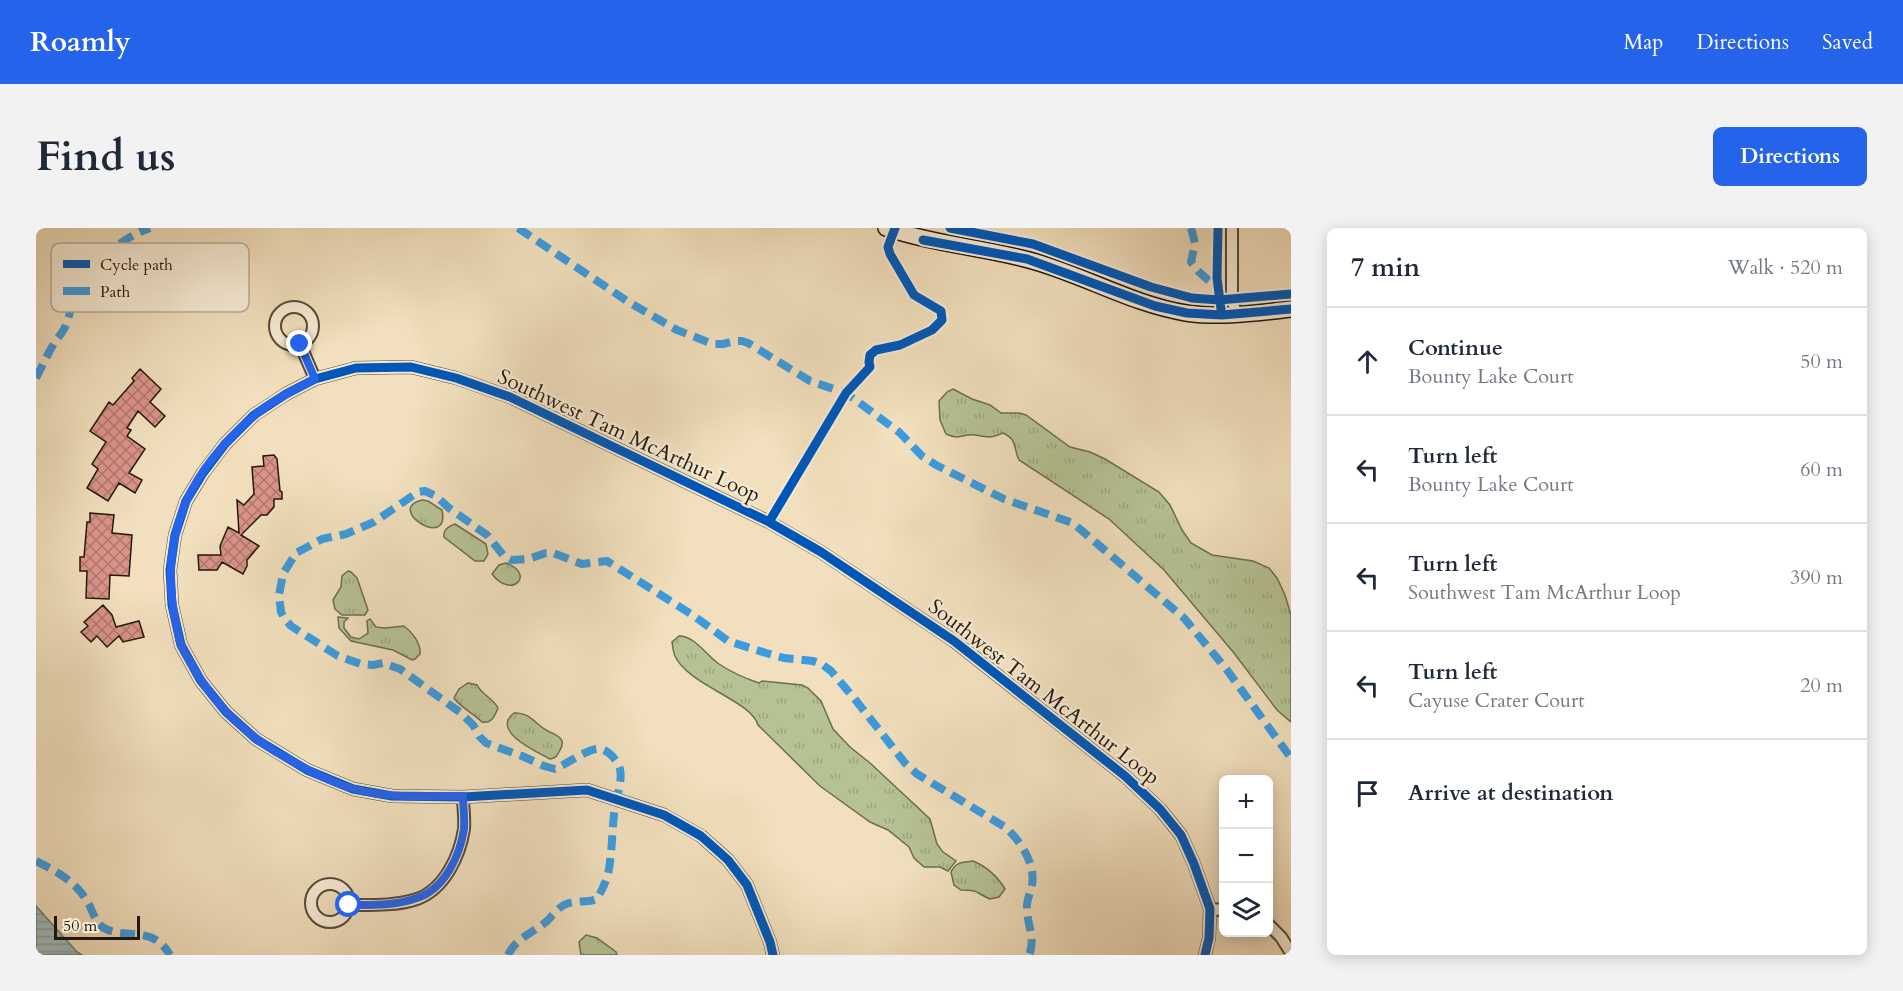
<!DOCTYPE html>
<meta charset="utf-8">
<style>
body{margin:0;font-family:Cardo,serif;background:#f2f2f3;color:#1f2937}
.controls{position:absolute;right:18px;bottom:18px;display:grid;overflow:hidden;border-radius:9px;box-shadow:0 3px 15px #0003}
.controls button{width:54px;height:54px;display:grid;place-items:center;padding:0;border:0;border-bottom:2px solid #e0e1e3;background:#fff;color:#1f2937;font:30px sans-serif}
.scale{position:absolute;left:18px;bottom:15px;width:86px;box-sizing:border-box;padding-left:6px;border:3px solid #22190c;border-top:0;font-size:16px;line-height:21px;white-space:nowrap;color:#22190c;-webkit-text-stroke:4px #f6ead4;paint-order:stroke}
.stop{position:absolute;width:18px;height:18px;margin:-14px;border:4px solid #2563eb;border-radius:50%;background:#fff}
.stop.end{background:#2563eb;border-color:#fff;box-shadow:0 2px 6px #0008}
.list{margin:0;padding:0;list-style:none}
h2{display:flex;justify-content:space-between;align-items:center;height:78px;margin:0;padding:0 24px;font-size:26px}
h2 small{font-size:20px;font-weight:400;color:#747a83}
.list li{display:grid;grid-template-columns:39px 1fr auto;gap:18px;align-items:center;box-sizing:border-box;height:108px;padding:0 24px;border-top:2px solid #e0e1e3}
.list b{display:block;font-size:22px;white-space:nowrap}
.list p{margin:0;font-size:20px;white-space:nowrap;color:#747a83}
.list em{font-size:20px;font-style:normal;color:#747a83}
.icon{flex:none;width:33px;height:33px;fill:none;stroke:currentColor;stroke-width:2;stroke-linecap:round;stroke-linejoin:round}
.map{position:relative;flex:none;width:1255px;height:727px;overflow:hidden;border-radius:9px}
header{display:flex;align-items:center;gap:36px;box-sizing:border-box;height:84px;padding:0 30px;background:#2563eb;color:#fff}
header strong{font-size:28px}
nav{display:flex;gap:33px;margin-inline-start:auto;font-size:21px}
.intro{display:flex;align-items:center;justify-content:space-between;box-sizing:border-box;height:144px;padding:0 36px}
h1{margin:0;font-size:42px}
.button{padding:15px 27px;border-radius:9px;background:#2563eb;color:#fff;font-size:21px;font-weight:700}
main{display:flex;gap:36px;padding:0 36px}
aside{flex:1;background:#fff;border-radius:9px;box-shadow:0 3px 15px #0003}
.map>svg:first-child{display:block}
.grass{fill:url(#grass-tufts);stroke:#6c6e50;stroke-width:1.5}
.water{fill:url(#water-rules);stroke:#6c7a74;stroke-width:1.5}
.building{fill:url(#building-cross-hatch);stroke:#22190c;stroke-width:1.5}
.lines{fill:none;stroke-linecap:round;stroke-linejoin:round}
.street-casing{stroke:#564a38;stroke-width:14}
.secondary-casing{stroke:#22190c;stroke-width:18}
.street{stroke:#f6ead4;stroke-width:10}
.secondary{stroke:#f6ead4;stroke-width:15}
.quiet{stroke:#3c9bde;stroke-width:8;stroke-dasharray:15 8;stroke-linecap:butt}
.cycleway-casing{stroke:#f6ead4;stroke-width:13}
.cycleway{stroke:#0057b8;stroke-width:9}
.route{stroke:#2563eb;stroke-width:8}
.labels{text-anchor:middle;dominant-baseline:central;stroke-width:4.5;stroke-linejoin:round;paint-order:stroke}
.street-label{font-size:21px;fill:#22190c;stroke:#f6ead4}
.key{fill:#f6ead4;stroke:#b6ab98;stroke-width:1.5}
.key-label{font-size:16px;fill:#22190c}
</style>
<header>
<strong>Roamly</strong>
<nav><a>Map</a><a>Directions</a><a>Saved</a></nav>
</header>
<div class="intro"><h1>Find us</h1><a class="button">Directions</a></div>
<main>
<div class="map">
<svg width="1255" height="727" viewBox="0 0 1255 727">
<defs>
<pattern id="grass-tufts" width="24" height="20" patternUnits="userSpaceOnUse" patternTransform="scale(1.5)"><rect width="24" height="20" fill="#b6c294"/><path d="M3 7l-1-3M5 7V3M7 7l1-3M15 17l-1-3M17 17v-4M19 17l1-3" fill="none" stroke="#9ca67e"/></pattern>
<pattern id="water-rules" width="6" height="5" patternUnits="userSpaceOnUse" patternTransform="scale(1.5)"><rect width="6" height="5" fill="#9ebaba"/><path d="M0 2.5h6" fill="none" stroke="#889f9f"/></pattern>
<pattern id="building-cross-hatch" width="8" height="8" patternUnits="userSpaceOnUse" patternTransform="scale(1.5)"><rect width="8" height="8" fill="#da9388"/><path d="M0 0l8 8M0 8l8-8" fill="none" stroke="#b0776e"/></pattern>
</defs>
<rect width="100%" height="100%" fill="#f1dfbd"/>
<filter id="stains"><feTurbulence type="fractalNoise" baseFrequency=".00333" numOctaves="4"/><feColorMatrix values="0 0 0 0 .2 0 0 0 0 .09 0 0 0 0 .02 0 0 0 .5 -.17"/></filter>
<radialGradient id="worn" r=".72"><stop offset=".6" stop-color="#630" stop-opacity="0"/><stop offset="1" stop-color="#630" stop-opacity=".3"/></radialGradient>
<path class="grass" d="M 917,161 L 936,171 L 954,177 L 965,185 L 983,185 L 990,187 L 1034,219 L 1054,224 L 1069,231 L 1123,264 L 1134,277 L 1146,302 L 1155,315 L 1176,327 L 1217,333 L 1233,340 L 1241,350 L 1249,367 L 1255,387 L 1255,494 L 1241,482 L 1198,425 L 1128,342 L 1073,291 L 983,232 C 977,220 982,212 967,205 C 952,211 954,209 939,207 C 927,205 925,213 910,206 L 904,192 L 903,173 L 911,164 Z
M 386,272 L 392,273 L 406,282 C 415,323 348,281 386,272 Z
M 419,296 L 450,316 L 452,326 L 448,333 L 439,333 L 408,309 C 407,301 412,299 419,296 Z
M 470,335 C 500,346 476,372 456,346 L 463,337 Z
M 312,343 L 315,344 L 321,350 L 332,382 L 329,387 L 306,387 L 299,381 L 297,372 L 305,359 L 306,348 Z
M 302,389 L 312,390 L 308,394 L 308,400 L 315,409 L 323,411 L 332,405 L 331,393 L 334,391 L 340,399 L 349,400 L 368,398 C 376,404 385,415 384,426 L 379,431 L 376,432 L 357,422 L 315,413 L 303,400 Z
M 643,408 C 659,408 670,427 683,436 C 695,444 708,450 723,455 L 726,453 L 766,457 L 772,460 L 785,473 L 797,501 L 814,519 L 834,535 L 894,591 L 901,616 L 907,624 L 920,633 L 912,643 L 904,639 L 888,639 L 878,630 L 873,619 L 852,602 L 834,594 L 784,558 L 722,497 C 716,473 652,457 639,428 C 637,424 637,419 636,414 Z
M 432,455 L 441,457 C 446,467 457,470 462,480 C 459,487 456,496 446,494 C 438,486 423,478 418,470 L 423,461 Z
M 478,485 C 492,484 497,493 507,500 C 514,506 533,508 524,522 C 521,528 520,530 514,531 C 501,524 454,503 478,485 Z
M 937,633 C 950,638 962,649 969,661 L 963,669 L 954,671 C 940,665 943,662 925,662 L 918,657 L 915,644 C 920,634 926,634 937,633 Z
M 550,707 L 561,710 L 580,724 L 581,727 L 545,727 L 543,714 Z"/>
<path class="water" d="M 0,678 L 41,724 L 46,727 L 0,727 Z"/>
<path class="building" d="M 104,141 L 125,161 L 114,174 L 129,188 L 119,199 L 102,183 L 91,200 L 95,202 L 91,208 L 109,221 L 93,245 L 106,252 L 99,265 L 83,255 L 72,273 L 51,260 L 62,241 L 56,236 L 70,214 L 54,203 L 73,174 L 77,177 L 98,153 L 96,150 Z
M 238,227 L 241,231 L 244,263 L 246,264 L 246,271 L 238,271 L 238,279 L 231,287 L 225,287 L 205,307 L 223,318 L 211,332 L 211,338 L 207,346 L 186,334 L 181,342 L 163,342 L 162,327 L 185,327 L 184,318 L 192,299 L 203,305 L 201,272 L 208,277 L 218,266 L 216,239 L 228,238 L 227,228 Z
M 54,285 L 78,287 L 76,305 L 96,307 L 93,348 L 74,347 L 73,371 L 50,370 L 51,343 L 44,343 L 44,329 L 48,329 L 51,294 L 54,294 Z
M 67,377 L 76,387 L 80,399 L 103,393 L 108,409 L 87,414 L 83,408 L 71,419 L 61,408 L 55,414 L 45,404 L 52,398 L 48,394 Z"/>
<g class="lines">
<g class="street-casing">
<path id="street" d="M 1196,0 L 1196,70 L 1200,86
M239 98a19 19 0 1 1 38 0a19 19 0 1 1-38 0Z
M 264,116 L 279,151
M275 675a19 19 0 1 1 38 0a19 19 0 1 1-38 0Z
M 313,677 C 336,677 360,678 381,671 C 409,661 424,627 428,601 C 429,590 427,579 427,569
M 1174,681 L 1188,682
M 1232,696 L 1245,709 L 1255,725
M 737,727 L 734,714 L 711,657 L 692,632 L 665,608 L 628,587 L 551,562 L 427,569 L 356,568 L 317,561 L 271,542 L 220,511 L 190,484 L 165,453 L 145,417 L 136,377 L 134,342 L 139,307 L 150,273 L 167,245 L 189,216 L 218,187 L 250,166 L 279,151 L 320,140 L 375,139 L 420,150 L 474,169 L 733,294 L 785,324 L 918,413 L 1089,548 L 1124,581 L 1145,607 L 1158,636 L 1174,681 L 1173,710 L 1169,727"/>
</g>
<g class="secondary-casing">
<path id="secondary" d="M 850,0 C 897,16 946,19 993,32 C 1046,46 1095,76 1150,85 C 1184,90 1221,85 1255,81"/>
</g>
<use href="#street" class="street"/>
<use href="#secondary" class="secondary"/>
<path class="quiet" d="M 482,0 L 591,73 L 641,102 L 677,116 L 687,116 L 699,113 L 706,113 L 712,115 L 774,153 L 810,165 L 863,204 L 886,228 L 900,237 L 968,271 L 1037,295 L 1148,390 L 1191,442 L 1255,530
M 1155,0 L 1159,15 L 1155,34 L 1162,43 L 1182,61
M 0,150 C 6,139 11,127 17,117 C 20,111 25,107 28,101 C 34,91 34,77 40,66 C 55,36 83,11 114,0
M 0,633 C 20,643 39,653 51,673 C 57,682 58,694 68,700 C 89,712 116,696 134,727
M 472,727 C 480,710 497,705 511,693 C 516,688 522,680 528,677 C 537,672 551,675 561,671 C 566,662 571,652 573,641 C 576,623 576,605 578,586 C 579,572 587,555 584,541 C 582,533 573,523 565,521 C 553,519 531,536 519,541 L 508,538 L 486,528 L 450,515 L 444,509 L 437,497 L 425,485 L 364,441 L 347,435 L 337,437 L 325,436 L 302,428 L 255,398 L 248,390 L 245,384 L 243,367 L 247,346 L 260,325 L 286,311 L 310,306 L 338,294 L 382,264 L 389,263 L 400,268 L 413,280 L 451,307 L 467,327 L 476,332 L 492,331 L 510,325 L 517,325 L 546,336 L 571,333 L 658,388 L 692,413 L 730,425 L 748,430 L 777,433 L 787,437 L 795,443 L 818,470 L 869,535 L 881,546 L 969,599 C 984,612 1000,636 996,657 C 995,664 990,673 991,680 C 991,697 1000,711 993,727"/>
<g class="cycleway-casing">
<path id="cycleway" d="M 914,0 L 997,16 L 1115,59 L 1156,70 L 1183,72 L 1255,66
M 1182,0 L 1181,50 L 1185,81
M 887,12 L 991,31 L 1119,78 L 1151,85 L 1186,87 L 1255,81
M 733,294 L 810,165 L 834,139 L 833,134 L 834,127 L 840,122 L 864,117 L 896,102 L 906,92 L 905,83 L 878,67 L 854,26 L 852,19 L 859,0
M 737,727 L 734,714 L 711,657 L 692,632 L 665,608 L 628,587 L 551,562 L 427,569 L 356,568 L 317,561 L 271,542 L 220,511 L 190,484 L 165,453 L 145,417 L 136,377 L 134,342 L 139,307 L 150,273 L 167,245 L 189,216 L 218,187 L 250,166 L 279,151 L 320,140 L 375,139 L 420,150 L 474,169 L 733,294 L 785,324 L 918,413 L 1089,548 L 1124,581 L 1145,607 L 1158,636 L 1174,681 L 1173,710 L 1169,727"/>
</g>
<use href="#cycleway" class="cycleway"/>
</g>
<g class="lines">
<path class="route" d="M 264,116 L 279,151 C 258,162 234,173 217,189 C 190,212 164,242 150,274 C 133,313 131,354 140,395 C 142,402 142,410 145,417 C 148,424 152,430 156,437 C 176,473 205,502 240,524 C 265,538 290,553 318,561 C 354,571 390,568 427,568 C 427,579 429,590 428,601 C 424,627 409,661 381,670 C 359,678 336,677 313,677"/>
</g>
<g class="labels">
<g class="street-label">
<text transform="translate(593 208) rotate(25)">Southwest Tam McArthur Loop</text>
<text transform="translate(1008 464) rotate(38)">Southwest Tam McArthur Loop</text>
</g>
</g>
<rect x="15" y="15" width="198" height="69" rx="9" class="key"/>
<rect x="27" y="32" width="27" height="8" fill="#0057b8"/>
<rect x="27" y="59" width="27" height="8" fill="#3c9bde"/>
<g class="key-label">
<text x="64" y="42">Cycle path</text>
<text x="64" y="69">Path</text>
</g>
<rect width="100%" height="100%" filter="url(#stains)"/>
<rect width="100%" height="100%" fill="url(#worn)"/>
</svg>
<div class="controls">
<button>+</button>
<button>−</button>
<button><svg class="icon" aria-label="layers" viewBox="0 0 24 24"><path d="M12 4l9 5-9 5-9-5zM3 14l9 5 9-5"/></svg></button>
</div>
<div class="scale">50 m</div>
<div class="stop" style="left:313px;top:677px"></div>
<div class="stop end" style="left:264px;top:116px"></div>
</div>
<aside>
<h2>7 min<small>Walk · 520 m</small></h2>
<ul class="list">
<li><svg class="icon" aria-label="ahead" viewBox="0 0 24 24"><path d="M12 20V5M6 11l6-6 6 6"/></svg><div><b>Continue</b><p>Bounty Lake Court</p></div><em>50 m</em></li>
<li><svg class="icon" aria-label="left" viewBox="0 0 24 24"><path d="M17 20v-9H6M10 6l-5 5 5 5"/></svg><div><b>Turn left</b><p>Bounty Lake Court</p></div><em>60 m</em></li>
<li><svg class="icon" aria-label="left" viewBox="0 0 24 24"><path d="M17 20v-9H6M10 6l-5 5 5 5"/></svg><div><b>Turn left</b><p>Southwest Tam McArthur Loop</p></div><em>390 m</em></li>
<li><svg class="icon" aria-label="left" viewBox="0 0 24 24"><path d="M17 20v-9H6M10 6l-5 5 5 5"/></svg><div><b>Turn left</b><p>Cayuse Crater Court</p></div><em>20 m</em></li>
<li><svg class="icon" aria-label="arrive" viewBox="0 0 24 24"><path d="M6 21V4h12l-3 4 3 4H6"/></svg><div><b>Arrive at destination</b></div></li>
</ul>
</aside>
</main>
